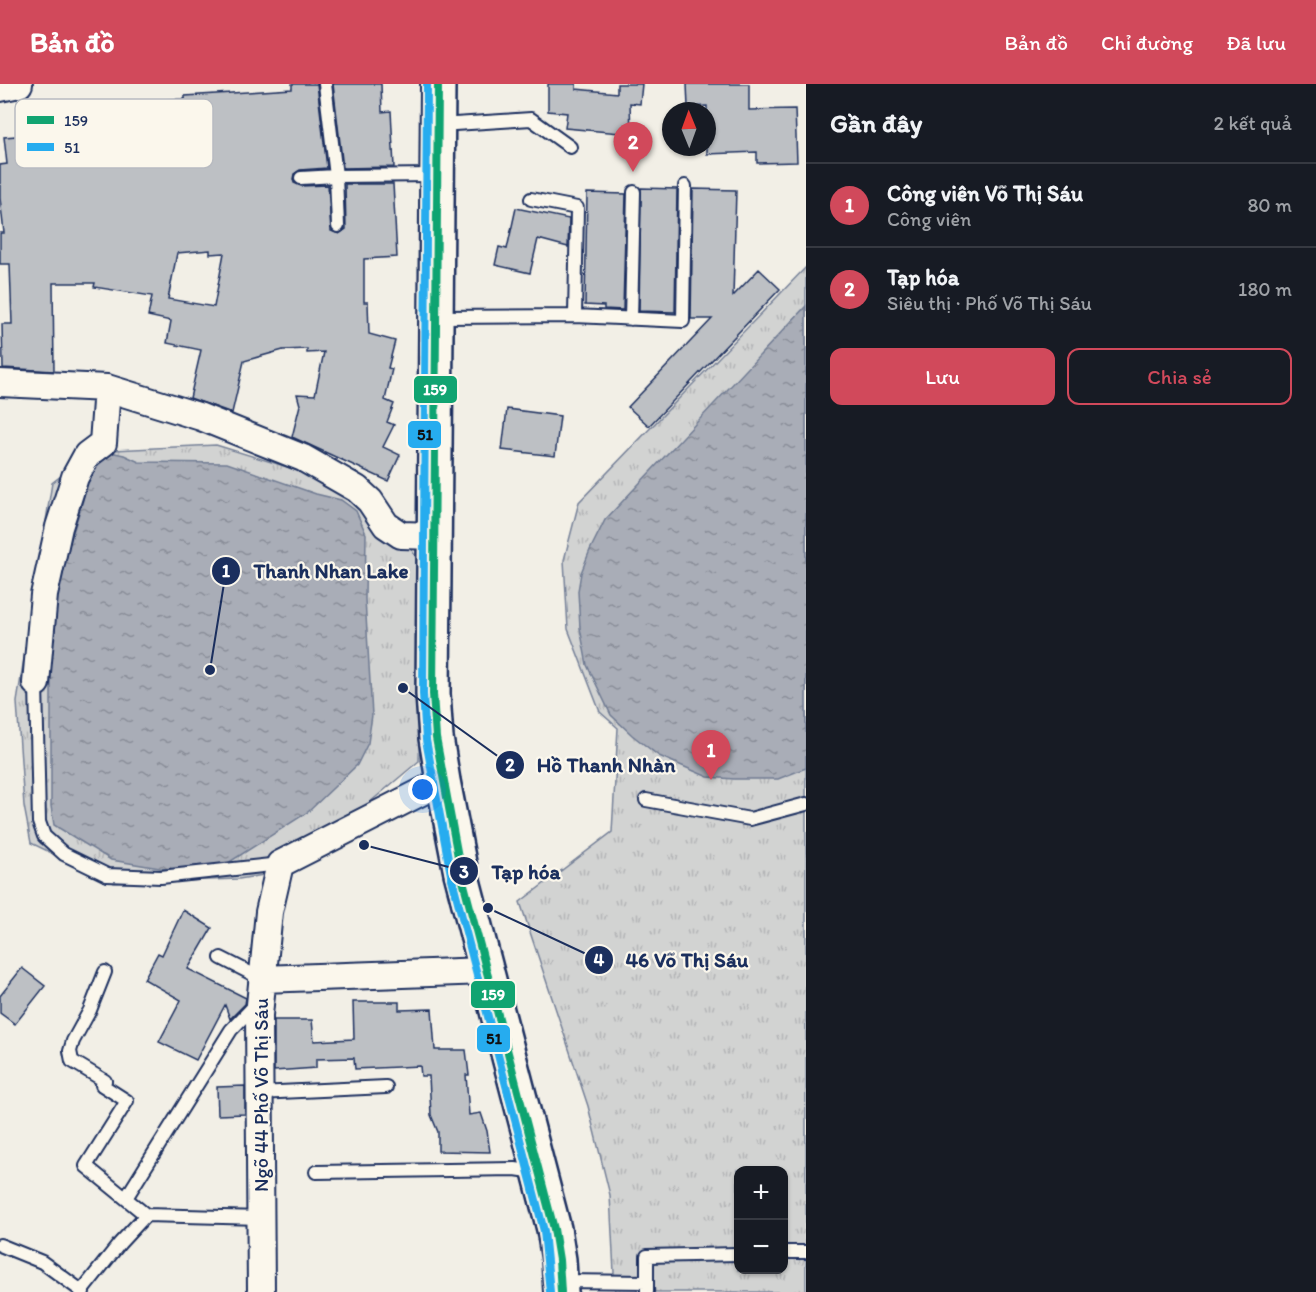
<!DOCTYPE html>
<html lang="vi">
<meta charset="utf-8">
<style>
body{margin:0;font-family:Itim,sans-serif;background:#20242c;color:#f1f3f6}
.controls{position:absolute;right:18px;bottom:18px;display:grid;overflow:hidden;border-radius:12px;box-shadow:0 2px 4px #0004}
.controls button{width:54px;height:54px;display:grid;place-items:center;padding:0;border:0;border-bottom:2px solid #363941;background:#171b24;color:#f1f3f6;font:30px sans-serif}
.compass{position:absolute;left:662px;top:18px;width:54px;height:54px;border-radius:50%;background:#171b24;box-shadow:0 2px 4px #0004;rotate:359deg}
.you{position:absolute;left:423px;top:706px;width:21px;height:21px;margin:-15px;border:4px solid #fff;border-radius:50%;background:#1a73e8;box-shadow:0 0 0 9px #1a73e833}
.badge{display:grid;place-items:center;width:39px;height:39px;border-radius:50%;background:#d1495b;color:#fff;font-size:20px;font-weight:700}
.pin{position:absolute;translate:-50% -50px;filter:drop-shadow(0 2px 3px #0008)}
.pin::after{content:'';position:absolute;top:32px;width:21px;height:18px;background:inherit;clip-path:polygon(0 0,100% 0,50% 100%)}
.list{margin:0;padding:0;list-style:none}
h2{display:flex;justify-content:space-between;align-items:center;height:78px;margin:0;padding:0 24px;font-size:26px}
h2 small{font-size:20px;font-weight:400;color:#9ea1a6}
.list li{display:grid;grid-template-columns:39px 1fr auto;gap:18px;align-items:center;box-sizing:border-box;height:84px;padding:0 24px;border-top:2px solid #363941}
.list b{display:block;font-size:22px;white-space:nowrap}
.list p{margin:0;font-size:20px;white-space:nowrap;color:#9ea1a6}
.list em{font-size:20px;font-style:normal;color:#9ea1a6}
.actions{display:flex;gap:12px;padding:18px 24px}
.actions a{flex:1;padding:14px 0;border:2px solid #d1495b;border-radius:12px;text-align:center;font-size:21px;color:#d1495b}
.actions .main{background:#d1495b;color:#fff}
.map{position:relative;flex:none;width:806px;height:1208px;overflow:hidden}
header{display:flex;align-items:center;gap:36px;box-sizing:border-box;height:84px;padding:0 30px;background:#d1495b;color:#fff}
header strong{font-size:28px}
nav{display:flex;gap:33px;margin-inline-start:auto;font-size:21px}
main{display:flex}
aside{flex:1;background:#171b24}
.map>svg:first-child{display:block}
.park{fill:url(#park-tufts);stroke:#768198;stroke-width:1.5;fill-rule:evenodd}
.water{fill:url(#water-ripples);stroke:#707b93;stroke-width:1.5}
.building{fill:#bdc0c4;stroke:#1b2f5e;stroke-width:1.5;fill-rule:evenodd}
.lines{fill:none;stroke-linecap:round;stroke-linejoin:round}
.lane-casing{stroke:#1b2f5e;stroke-width:16}
.street-casing{stroke:#1b2f5e;stroke-width:30}
.secondary-casing{stroke:#1b2f5e;stroke-width:38}
.lane{stroke:#fbf7ec;stroke-width:12}
.street{stroke:#fbf7ec;stroke-width:26}
.secondary{stroke:#fbf7ec;stroke-width:33}
.bus-1-casing{stroke:#fbf7ec;stroke-width:12}
.bus-2-casing{stroke:#fbf7ec;stroke-width:12}
.bus-1{stroke:#11a471;stroke-width:8}
.bus-2{stroke:#26acef;stroke-width:8}
.labels{text-anchor:middle;dominant-baseline:central;stroke-width:4.5;stroke-linejoin:round;paint-order:stroke}
.street-label{font-size:20px;fill:#1b2f5e;stroke:#fbf7ec}
.key{fill:#fbf7ec;stroke:#b8bbc1;stroke-width:1.5}
.key-label{font-size:16px;fill:#1b2f5e}
.leader{fill:none;stroke:#1b2f5e;stroke-width:2}
.callout-dot{fill:#1b2f5e;stroke:#fbf7ec;stroke-width:2}
.mark-label{font-size:18px;text-anchor:middle;font-weight:bold;fill:#fff}
.callout-label{font-size:21px;text-anchor:middle;font-weight:bold;fill:#1b2f5e;stroke:#fbf7ec;stroke-width:4.5;stroke-linejoin:round;paint-order:stroke}
.line-badge{stroke:#fbf7ec;stroke-width:2}
.badge-label{font-size:16px;text-anchor:middle;font-weight:bold;fill:#fff}
.pale-badge-label{font-size:16px;text-anchor:middle;font-weight:bold;fill:#111}
</style>
<header>
<strong>Bản đồ</strong>
<nav><a>Bản đồ</a><a>Chỉ đường</a><a>Đã lưu</a></nav>
</header>
<main>
<div class="map">
<svg width="806" height="1208" viewBox="0 0 806 1208">
<defs>
<pattern id="park-tufts" width="24" height="20" patternUnits="userSpaceOnUse" patternTransform="scale(1.5)"><rect width="24" height="20" fill="#d2d3d2"/><path d="M3 7l-1-3M5 7V3M7 7l1-3M15 17l-1-3M17 17v-4M19 17l1-3" fill="none" stroke="#b4b5b7"/></pattern>
<pattern id="water-ripples" width="26" height="14" patternUnits="userSpaceOnUse" patternTransform="scale(1.5)"><rect width="26" height="14" fill="#a9adb7"/><path d="M2 4q2-2 4 0t4 0M15 11q2-2 4 0t4 0" fill="none" stroke="#898d98"/></pattern>
</defs>
<rect width="100%" height="100%" fill="#f2efe6"/>
<filter id="ink" filterUnits="userSpaceOnUse"><feTurbulence type="fractalNoise" baseFrequency=".0167" numOctaves="2"/><feDisplacementMap in="SourceGraphic" scale="12" xChannelSelector="R" yChannelSelector="G"/><feConvolveMatrix kernelMatrix="1 2 1 2 8 2 1 2 1" color-interpolation-filters="sRGB"/></filter>
<g filter="url(#ink)">
<path class="park" d="M 806,183 L 806,1208 L 615,1208 L 610,1111 L 588,1022 L 520,818 L 612,748 L 618,644 L 600,628 L 568,545 L 564,476 L 579,418 ZM 738,1086 L 784,1086 L 784,1186 L 738,1186 Z
M 216,361 L 339,399 L 395,434 L 423,487 L 419,677 L 351,734 L 294,786 L 239,795 L 114,799 L 31,759 L 24,722 L 17,618 L 52,399 L 93,367 Z"/>
<path class="water" d="M 806,222 L 806,684 L 778,695 L 734,695 L 708,693 L 659,672 L 632,651 L 611,631 L 587,581 L 580,544 L 578,507 L 581,489 L 590,466 L 605,436 Z
M 110,368 L 124,371 L 139,378 L 227,379 L 316,410 L 341,416 L 356,427 L 366,450 L 365,515 L 372,631 L 368,659 L 357,681 L 308,728 L 228,779 L 178,787 L 111,776 L 54,741 L 51,722 L 51,544 L 64,478 L 83,416 L 89,389 L 97,374 Z"/>
<path class="building" d="M 292,0 L 317,0 L 327,84 L 300,86 L 294,90 L 293,95 L 294,99 L 301,102 L 328,101 L 331,147 L 339,150 L 346,145 L 345,100 L 393,100 L 397,173 L 364,175 L 364,218 L 368,218 L 369,250 L 395,257 L 388,284 L 392,285 L 385,316 L 394,320 L 387,338 L 394,341 L 383,363 L 400,371 L 388,397 L 292,353 L 300,321 L 297,310 L 315,311 L 324,268 L 307,269 L 307,265 L 283,266 L 244,277 L 232,329 L 190,314 L 201,266 L 167,259 L 171,237 L 148,232 L 152,212 L 94,203 L 95,199 L 53,199 L 54,287 L 3,284 L 2,240 L 12,240 L 10,180 L 0,180 L 0,149 L 4,149 L 0,114 L 0,81 L 7,80 L 4,53 L 56,49 L 55,37 L 90,34 L 90,29 L 159,21 L 159,16 L 185,15 L 185,12 L 292,5 ZM 210,166 L 210,170 L 224,169 L 214,223 L 168,215 L 177,169 Z
M 333,0 L 381,0 L 382,28 L 391,27 L 394,83 L 343,84 Z
M 548,0 L 576,0 L 576,5 L 617,9 L 617,0 L 642,0 L 640,20 L 630,19 L 631,50 L 565,44 L 567,29 L 548,27 Z
M 687,0 L 749,0 L 749,26 L 795,25 L 797,78 L 757,79 L 757,68 L 707,70 L 707,22 L 688,23 Z
M 641,104 L 677,105 L 675,228 L 639,227 Z
M 693,105 L 736,106 L 733,212 L 759,185 L 780,205 L 649,342 L 628,323 L 712,235 L 691,235 Z
M 587,109 L 626,110 L 623,226 L 604,225 L 604,222 L 585,221 Z
M 516,124 L 569,135 L 568,163 L 538,155 L 530,189 L 495,181 L 499,163 L 507,165 Z
M 507,325 L 560,332 L 555,372 L 502,366 Z
M 183,826 L 212,844 L 188,885 L 246,914 L 245,920 L 230,935 L 225,921 L 196,976 L 159,958 L 181,916 L 144,895 L 158,869 L 162,871 Z
M 22,884 L 45,902 L 15,940 L 0,929 L 0,912 Z
M 353,918 L 399,918 L 399,926 L 432,925 L 435,966 L 466,966 L 469,991 L 466,991 L 469,1031 L 481,1029 L 487,1047 L 490,1068 L 438,1067 L 438,1048 L 431,1031 L 429,992 L 421,992 L 420,982 L 355,985 L 354,974 L 316,975 L 316,984 L 274,987 L 274,936 L 312,936 L 314,957 L 354,955 Z
M 245,1002 L 245,1030 L 218,1031 L 217,1003 Z"/>
<g class="lines">
<g class="lane-casing">
<path id="lane" d="M 325,0 L 336,92 L 338,142
M 439,41 L 531,35 L 570,63
M 301,94 L 336,92 L 435,91
M 531,115 L 577,124 L 575,232
M 438,233 L 575,232 L 683,237 L 685,102
M 631,235 L 634,108
M 36,599 L 39,738 L 44,752 L 64,770 L 107,791 L 161,793 L 280,780
M 646,716 L 750,735 L 806,720
M 221,874 L 262,895
M 105,888 L 90,926 L 73,957 L 70,967 L 72,977 L 105,997 L 102,1001 L 127,1017 L 86,1082 L 146,1131 L 261,1134
M 258,1009 L 386,1003
M 316,1088 L 515,1085 L 536,1088
M 126,1114 L 231,946 L 257,919
M 0,1161 L 42,1178 L 83,1208
M 784,1168 L 806,1168
M 561,1197 L 647,1198
M 81,1208 L 120,1159 L 146,1131
M 647,1208 L 647,1172 L 738,1170"/>
</g>
<g class="street-casing">
<path id="street" d="M 0,4 L 19,0
M 0,299 L 107,304 L 201,333 L 303,374 L 357,405 L 370,417 L 386,441 L 401,451 L 435,452
M 36,599 L 44,511 L 59,443 L 75,393 L 87,371 L 103,359 L 107,304
M 262,895 L 486,887
M 261,1208 L 259,931 L 269,828 L 280,780 L 443,697"/>
</g>
<g class="secondary-casing">
<path id="secondary" d="M 438,0 L 433,610 L 436,654 L 443,697 L 461,789 L 554,1145 L 559,1176 L 561,1208"/>
</g>
<use href="#lane" class="lane"/>
<use href="#street" class="street"/>
<use href="#secondary" class="secondary"/>
<g class="bus-1-casing">
<path id="bus-1" d="M 438,0 L 433,610 L 436,654 L 461,789 L 554,1145 L 559,1176 L 561,1208"/>
</g>
<g class="bus-2-casing">
<path id="bus-2" d="M 427,0 L 423,610 L 426,656 L 451,791 L 544,1147 L 550,1208"/>
</g>
<use href="#bus-1" class="bus-1"/>
<use href="#bus-2" class="bus-2"/>
</g>
</g>
<g class="labels">
<g class="street-label">
<text transform="translate(261 1011) rotate(-90)">Ngõ 44 Phố Võ Thị Sáu</text>
</g>
</g>
<rect x="15" y="15" width="198" height="69" rx="9" class="key"/>
<rect x="27" y="32" width="27" height="8" fill="#11a471"/>
<rect x="27" y="59" width="27" height="8" fill="#26acef"/>
<g class="key-label">
<text x="64" y="42">159</text>
<text x="64" y="69">51</text>
</g>
<path class="leader" d="M210 586L226 487M403 604L510 681M364 761L464 787M488 824L599 876"/>
<g class="callout-dot">
<circle cx="210" cy="586" r="6"/>
<circle cx="403" cy="604" r="6"/>
<circle cx="364" cy="761" r="6"/>
<circle cx="488" cy="824" r="6"/>
<circle cx="226" cy="487" r="15"/>
<circle cx="510" cy="681" r="15"/>
<circle cx="464" cy="787" r="15"/>
<circle cx="599" cy="876" r="15"/>
</g>
<g class="mark-label">
<text x="226" y="493">1</text>
<text x="510" y="687">2</text>
<text x="464" y="794">3</text>
<text x="599" y="882">4</text>
</g>
<g class="callout-label">
<text x="331" y="494">Thanh Nhan Lake</text>
<text x="606" y="688">Hồ Thanh Nhàn</text>
<text x="526" y="795">Tạp hóa</text>
<text x="687" y="883">46 Võ Thị Sáu</text>
</g>
<g class="line-badge">
<rect x="413" y="291" width="45" height="29" rx="6" fill="#11a471"/>
<rect x="407" y="336" width="35" height="29" rx="6" fill="#26acef"/>
<rect x="470" y="896" width="46" height="29" rx="6" fill="#11a471"/>
<rect x="476" y="940" width="35" height="29" rx="6" fill="#26acef"/>
</g>
<g class="badge-label">
<text x="435" y="311">159</text>
<text x="493" y="916">159</text>
</g>
<g class="pale-badge-label">
<text x="425" y="356">51</text>
<text x="494" y="960">51</text>
</g>
</svg>
<div class="controls">
<button>+</button>
<button>−</button>
</div>
<svg class="compass" viewBox="-18 -18 36 36"><path d="M0-13l5 13h-10z" fill="#e53935"/><path d="M0 13l5-13h-10z" fill="#9ea1a6"/></svg>
<div class="you"></div>
<div class="pin badge" style="left:711px;top:696px">1</div>
<div class="pin badge" style="left:633px;top:88px">2</div>
</div>
<aside>
<h2>Gần đây<small>2 kết quả</small></h2>
<ul class="list">
<li><span class="badge">1</span><div><b>Công viên Võ Thị Sáu</b><p>Công viên</p></div><em>80 m</em></li>
<li><span class="badge">2</span><div><b>Tạp hóa</b><p>Siêu thị · Phố Võ Thị Sáu</p></div><em>180 m</em></li>
</ul>
<div class="actions"><a class="main">Lưu</a><a>Chia sẻ</a></div>
</aside>
</main>
